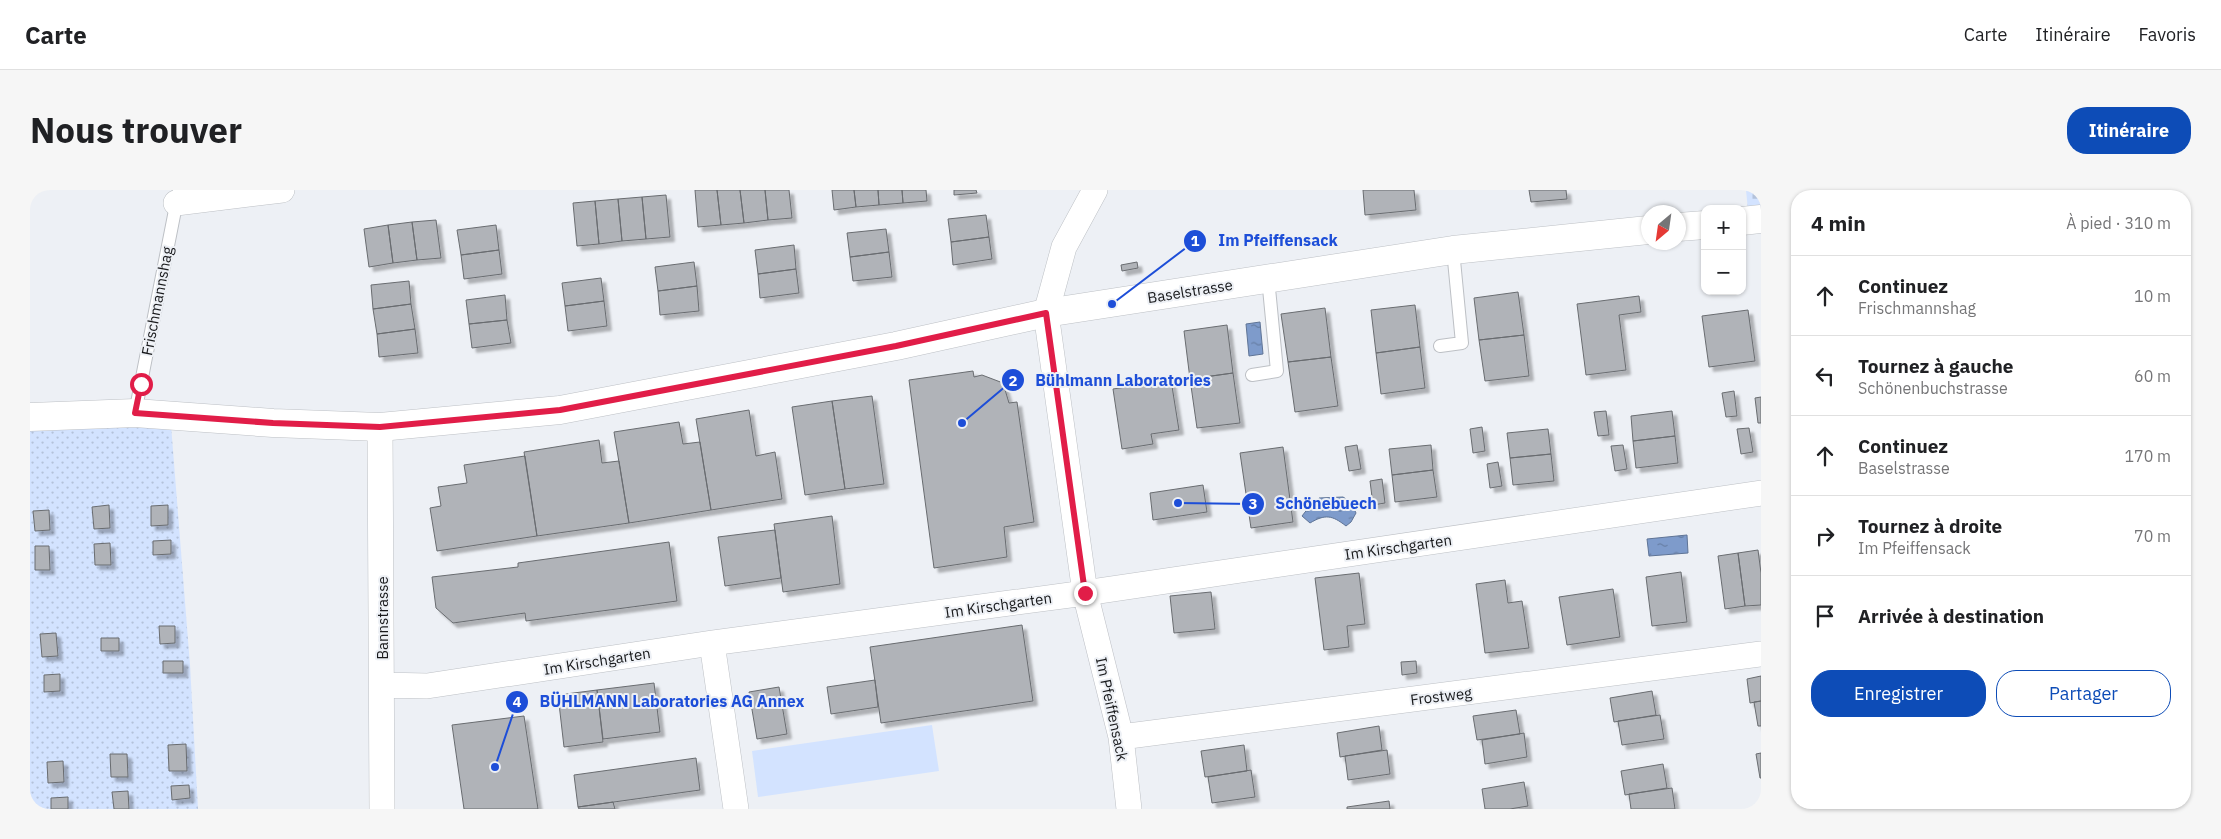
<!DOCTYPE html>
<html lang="fr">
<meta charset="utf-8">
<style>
body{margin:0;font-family:"IBM Plex Sans",sans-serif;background:#f6f6f6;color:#202124}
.controls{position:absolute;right:15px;top:15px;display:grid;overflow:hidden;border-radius:10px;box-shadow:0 1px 4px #0004}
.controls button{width:45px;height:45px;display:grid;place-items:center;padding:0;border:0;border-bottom:1px solid #e0e0e0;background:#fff;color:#202124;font:25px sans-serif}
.compass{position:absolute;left:1611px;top:15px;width:45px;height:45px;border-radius:50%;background:#fff;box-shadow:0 1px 4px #0004;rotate:209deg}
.stop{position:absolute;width:15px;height:15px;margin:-11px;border:4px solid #e11d48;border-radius:50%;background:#fff}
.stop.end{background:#e11d48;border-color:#fff;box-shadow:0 1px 5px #0008}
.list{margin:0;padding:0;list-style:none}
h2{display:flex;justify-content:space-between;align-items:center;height:65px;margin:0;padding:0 20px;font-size:21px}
h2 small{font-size:16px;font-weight:400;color:#757577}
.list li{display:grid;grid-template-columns:32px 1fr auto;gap:15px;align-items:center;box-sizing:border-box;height:80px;padding:0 20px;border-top:1px solid #e0e0e0}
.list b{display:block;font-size:19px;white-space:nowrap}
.list p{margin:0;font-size:16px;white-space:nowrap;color:#757577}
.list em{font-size:16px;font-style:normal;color:#757577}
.actions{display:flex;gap:10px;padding:15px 20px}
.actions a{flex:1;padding:11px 0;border:1px solid #0d4cb7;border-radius:20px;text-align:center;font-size:18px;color:#0d4cb7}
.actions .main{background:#0d4cb7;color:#fff}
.icon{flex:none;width:28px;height:28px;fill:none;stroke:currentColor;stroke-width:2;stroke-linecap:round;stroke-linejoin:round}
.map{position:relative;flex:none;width:1731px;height:619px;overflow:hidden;border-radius:20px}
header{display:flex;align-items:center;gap:30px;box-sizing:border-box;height:70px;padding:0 25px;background:#fff;border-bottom:1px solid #e0e0e0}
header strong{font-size:24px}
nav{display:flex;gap:28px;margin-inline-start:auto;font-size:18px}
.intro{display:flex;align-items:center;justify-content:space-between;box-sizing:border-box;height:120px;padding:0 30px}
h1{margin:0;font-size:35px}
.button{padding:12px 22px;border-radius:20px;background:#0d4cb7;color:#fff;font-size:18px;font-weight:700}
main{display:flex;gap:30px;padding:0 30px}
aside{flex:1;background:#fff;border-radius:20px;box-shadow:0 1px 4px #0004}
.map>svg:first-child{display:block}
.cemetery{fill:url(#cemetery-stones)}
.garden{fill:url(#garden-dots)}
.pitch{fill:#d3e3ff}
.water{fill:url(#water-ripples);stroke:#5f7496}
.building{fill:#b0b3b8;stroke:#696c70;filter:url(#shadow)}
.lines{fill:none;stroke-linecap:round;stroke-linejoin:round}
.service-casing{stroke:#bdc0c5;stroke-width:14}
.minor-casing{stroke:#bdc0c5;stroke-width:26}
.tertiary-casing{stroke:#bdc0c5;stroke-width:29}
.service{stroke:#fff;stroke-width:12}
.minor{stroke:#fff;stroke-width:25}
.tertiary{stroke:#fff;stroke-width:28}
.route{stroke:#e11d48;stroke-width:6}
.labels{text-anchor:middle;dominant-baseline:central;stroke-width:4;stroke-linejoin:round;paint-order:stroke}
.street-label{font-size:15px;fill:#18191b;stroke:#edf0f5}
.leader{fill:none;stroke:#1d4ed8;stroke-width:2}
.callout-dot{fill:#1d4ed8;stroke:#edf0f5;stroke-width:2}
.mark-label{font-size:15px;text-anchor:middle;font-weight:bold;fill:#fff}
.callout-label{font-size:16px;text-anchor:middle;font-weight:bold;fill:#1d4ed8;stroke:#edf0f5;stroke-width:4;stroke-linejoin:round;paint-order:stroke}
</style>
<header>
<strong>Carte</strong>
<nav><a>Carte</a><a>Itinéraire</a><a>Favoris</a></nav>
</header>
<div class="intro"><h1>Nous trouver</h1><a class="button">Itinéraire</a></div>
<main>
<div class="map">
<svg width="1731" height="619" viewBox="0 0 1731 619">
<defs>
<pattern id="cemetery-stones" width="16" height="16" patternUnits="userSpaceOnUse" patternTransform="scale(1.25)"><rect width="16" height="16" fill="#d3e3ff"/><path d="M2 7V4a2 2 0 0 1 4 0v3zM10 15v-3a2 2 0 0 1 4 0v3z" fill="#b4c2da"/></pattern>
<pattern id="garden-dots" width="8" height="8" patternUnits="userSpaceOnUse" patternTransform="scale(1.25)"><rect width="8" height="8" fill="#d3e3ff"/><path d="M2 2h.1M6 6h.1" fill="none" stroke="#b4c2da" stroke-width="1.8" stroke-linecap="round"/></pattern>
<pattern id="water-ripples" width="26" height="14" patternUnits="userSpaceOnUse" patternTransform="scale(1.25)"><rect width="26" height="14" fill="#7e9bcb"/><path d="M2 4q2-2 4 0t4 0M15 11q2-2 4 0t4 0" fill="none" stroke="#667ea4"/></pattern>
<filter id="shadow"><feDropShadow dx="4.5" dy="4.5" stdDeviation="1" flood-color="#0004"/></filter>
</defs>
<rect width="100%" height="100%" fill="#edf0f5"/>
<path class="cemetery" d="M 1716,0 L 1731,0 L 1731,18 L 1718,20 Z"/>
<path class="garden" d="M 141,235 L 160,475 L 168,619 L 0,619 L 0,236 Z"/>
<path class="pitch" d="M 902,535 L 909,581 L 728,607 L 722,561 Z"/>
<path class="water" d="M 1230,132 L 1233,164 L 1219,166 L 1216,134 Z
M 1313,307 L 1321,312 L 1326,323 L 1321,332 L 1316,336 C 1302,325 1295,324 1280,333 L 1272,326 L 1279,317 L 1289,314 L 1289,308 Z
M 1657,345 L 1658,363 L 1619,366 L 1617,349 Z"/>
<path class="building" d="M 665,0 L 687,0 L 691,35 L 668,37 Z
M 687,0 L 710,0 L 714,33 L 691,35 Z
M 710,0 L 735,0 L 738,30 L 714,33 Z
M 735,0 L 759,0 L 762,28 L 738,30 Z
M 802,0 L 824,0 L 826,17 L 804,20 Z
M 824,0 L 848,0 L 849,15 L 826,17 Z
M 848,0 L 872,0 L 873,13 L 849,15 Z
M 872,0 L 896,0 L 897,11 L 873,13 Z
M 924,0 L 946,0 L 947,3 L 924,5 Z
M 1333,0 L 1384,0 L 1386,20 L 1335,25 Z
M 1499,0 L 1536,0 L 1537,9 L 1501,12 Z
M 636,5 L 640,47 L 616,49 L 612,7 Z
M 612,7 L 616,49 L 592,51 L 588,9 Z
M 588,9 L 592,51 L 569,54 L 565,11 Z
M 565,11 L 569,54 L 547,56 L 543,13 Z
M 956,25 L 959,47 L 921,52 L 918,29 Z
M 406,30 L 411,68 L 387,70 L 382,32 Z
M 382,32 L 387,70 L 363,73 L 358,35 Z
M 358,35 L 363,73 L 339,77 L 334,39 Z
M 466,35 L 469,60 L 431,65 L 427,40 Z
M 856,39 L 859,62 L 820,67 L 817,43 Z
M 959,47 L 962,69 L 923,75 L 921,52 Z
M 764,55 L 766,79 L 728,84 L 725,60 Z
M 469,60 L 472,84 L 434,89 L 431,65 Z
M 859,62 L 862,87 L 823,91 L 820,67 Z
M 664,72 L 667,96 L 628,101 L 625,77 Z
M 1107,72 L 1108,78 L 1092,81 L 1091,75 Z
M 766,79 L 769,103 L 730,108 L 728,84 Z
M 571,88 L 574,111 L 535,116 L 532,93 Z
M 379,91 L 381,114 L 343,119 L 341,95 Z
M 667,96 L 669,121 L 630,125 L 628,101 Z
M 1488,102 L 1494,145 L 1449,150 L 1444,108 Z
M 475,105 L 477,130 L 439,134 L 436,110 Z
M 1609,106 L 1611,122 L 1589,125 L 1596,180 L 1556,185 L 1547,114 Z
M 574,111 L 577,136 L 538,141 L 535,116 Z
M 381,114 L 385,139 L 347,144 L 343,119 Z
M 1385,115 L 1390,157 L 1346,163 L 1341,120 Z
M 1295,118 L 1301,167 L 1258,172 L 1251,124 Z
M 1718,120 L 1725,171 L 1679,177 L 1672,126 Z
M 477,130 L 481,153 L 442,158 L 439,134 Z
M 1197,135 L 1203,183 L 1160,189 L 1154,141 Z
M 385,139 L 388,163 L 349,167 L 347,144 Z
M 1494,145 L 1499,186 L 1455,191 L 1449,150 Z
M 1390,157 L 1395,198 L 1351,204 L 1346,163 Z
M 1301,167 L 1308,216 L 1265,222 L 1258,172 Z
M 943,181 L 944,187 L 952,185 L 973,193 L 979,213 L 987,212 L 1004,332 L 974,337 L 977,367 L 904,378 L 879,190 Z
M 1203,183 L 1210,233 L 1167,238 L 1160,189 Z
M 1141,190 L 1149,240 L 1121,244 L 1123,254 L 1092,259 L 1083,199 Z
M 1704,201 L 1707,226 L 1696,227 L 1692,203 Z
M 842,206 L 854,294 L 815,299 L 802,211 Z
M 1731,207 L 1731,233 L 1728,233 L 1725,208 Z
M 802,211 L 815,299 L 775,305 L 762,217 Z
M 719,220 L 726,266 L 745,262 L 752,309 L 681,320 L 666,229 Z
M 1576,221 L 1579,245 L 1568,246 L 1564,222 Z
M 1642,221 L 1645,246 L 1603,251 L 1601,226 Z
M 649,232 L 653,254 L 670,252 L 681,320 L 599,333 L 584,242 Z
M 1452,237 L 1455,261 L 1443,263 L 1440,239 Z
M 1719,238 L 1723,262 L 1711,264 L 1707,239 Z
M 1518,239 L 1521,264 L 1480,268 L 1477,243 Z
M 1645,246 L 1648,273 L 1606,278 L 1603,251 Z
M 569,250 L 572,273 L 589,271 L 599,333 L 507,346 L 494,262 Z
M 1327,255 L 1331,279 L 1319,281 L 1315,257 Z
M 1401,255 L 1403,280 L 1362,285 L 1359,259 Z
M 1593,255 L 1597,279 L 1585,281 L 1581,256 Z
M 1253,257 L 1263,332 L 1221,338 L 1210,263 Z
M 1521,264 L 1524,291 L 1483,295 L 1480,268 Z
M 495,266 L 507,346 L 407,361 L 400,318 L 411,316 L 408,297 L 437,293 L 434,275 Z
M 1468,272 L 1472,296 L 1460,298 L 1457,274 Z
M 1403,280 L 1407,307 L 1365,312 L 1362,285 Z
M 1352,289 L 1355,313 L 1343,315 L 1340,291 Z
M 1173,295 L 1177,322 L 1123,330 L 1120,303 Z
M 79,315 L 80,338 L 64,339 L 62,317 Z
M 138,315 L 138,335 L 121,336 L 121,316 Z
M 19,320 L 20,340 L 5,341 L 3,321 Z
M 802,326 L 810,394 L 753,402 L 744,334 Z
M 745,340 L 751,388 L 695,396 L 688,347 Z
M 141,350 L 141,364 L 123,365 L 123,351 Z
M 639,352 L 647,411 L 496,431 L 495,423 L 423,433 L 406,418 L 402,387 L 488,377 L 488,373 Z
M 80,353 L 81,375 L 65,375 L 64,354 Z
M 5,356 L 19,356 L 20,380 L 5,380 Z
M 1728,360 L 1731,383 L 1731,415 L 1715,416 L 1708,363 Z
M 1708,363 L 1715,416 L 1695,419 L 1688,366 Z
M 1651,382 L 1657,432 L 1622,436 L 1616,387 Z
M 1329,383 L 1335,434 L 1317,436 L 1319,457 L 1294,460 L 1285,388 Z
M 1475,390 L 1478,413 L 1492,411 L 1499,458 L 1455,463 L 1446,394 Z
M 1583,399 L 1590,447 L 1537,455 L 1529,407 Z
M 1181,402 L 1185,439 L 1144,443 L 1140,406 Z
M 992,435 L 1003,511 L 851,533 L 840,457 Z
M 129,436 L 145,436 L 145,453 L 130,454 Z
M 26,443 L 28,466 L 12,467 L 10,444 Z
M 71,448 L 89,448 L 89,461 L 71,461 Z
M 133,471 L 153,471 L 153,483 L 133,483 Z
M 1386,471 L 1387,483 L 1372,485 L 1371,472 Z
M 30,484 L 30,501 L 14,502 L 14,485 Z
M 1731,486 L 1731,511 L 1720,513 L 1717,489 Z
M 845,490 L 848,517 L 801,524 L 797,497 Z
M 624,493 L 630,542 L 573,549 L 567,500 Z
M 749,497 L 757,544 L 727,549 L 719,502 Z
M 567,500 L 573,552 L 534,557 L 528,505 Z
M 1622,501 L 1626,525 L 1584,532 L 1580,508 Z
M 1731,511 L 1731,536 L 1728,536 L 1724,512 Z
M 1486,520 L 1490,544 L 1447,550 L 1443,526 Z
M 1630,525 L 1634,549 L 1592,555 L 1588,531 Z
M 494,526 L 508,619 L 434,619 L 422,535 Z
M 1349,536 L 1352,560 L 1310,567 L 1307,543 Z
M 1494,543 L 1497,567 L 1455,574 L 1452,550 Z
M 156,554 L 157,581 L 139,581 L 138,555 Z
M 1214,555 L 1217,581 L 1175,587 L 1171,561 Z
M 1357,560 L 1360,584 L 1318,590 L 1315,566 Z
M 1731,563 L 1731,588 L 1730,588 L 1726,564 Z
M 80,564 L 97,564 L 98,587 L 81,587 Z
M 666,568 L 670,600 L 548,617 L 544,585 Z
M 33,571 L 34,592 L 18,593 L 17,572 Z
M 1633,574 L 1637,598 L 1595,605 L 1591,581 Z
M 1221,580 L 1225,607 L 1182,613 L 1178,587 Z
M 1494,592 L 1498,616 L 1480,619 L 1455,619 L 1452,599 Z
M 159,595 L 160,608 L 142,610 L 141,596 Z
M 1642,598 L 1645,619 L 1601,619 L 1599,604 Z
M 98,601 L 99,619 L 84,619 L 82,602 Z
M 38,607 L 38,619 L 21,619 L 21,608 Z
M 1359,611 L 1360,619 L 1317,619 L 1317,617 Z
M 583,612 L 585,619 L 549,619 L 548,617 Z"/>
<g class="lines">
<g class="service-casing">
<path id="service" d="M 1410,156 L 1432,153 L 1423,60
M 1222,185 L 1247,181 L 1238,88
M 105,223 L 149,0"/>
</g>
<g class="minor-casing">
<path id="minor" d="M 1065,0 L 1034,57 L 1016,123 L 1055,403 L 1091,547 L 1099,619
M 146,13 L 252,0
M 350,237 L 352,619
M 682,453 L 706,619
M 352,495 L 397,496 L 682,453 L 1055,403 L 1731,303
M 1091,547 L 1731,464"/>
</g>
<g class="tertiary-casing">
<path id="tertiary" d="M 1712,31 L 1731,29
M 1648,37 L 1675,35
M 0,227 L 105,223 L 243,233 L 350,237 L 530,220 L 866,156 L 1016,123 L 1423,60 L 1618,40"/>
</g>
<use href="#service" class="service"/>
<use href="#minor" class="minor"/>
<use href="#tertiary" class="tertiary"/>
</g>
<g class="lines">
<path class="route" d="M 111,194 L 105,223 L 243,233 L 350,237 L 530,220 L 866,156 L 1016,123 L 1055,403"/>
</g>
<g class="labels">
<g class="street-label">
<text transform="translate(1160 101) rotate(-9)">Baselstrasse</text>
<text transform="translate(127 111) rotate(-79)">Frischmannshag</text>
<text transform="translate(1368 357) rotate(-8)">Im Kirschgarten</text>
<text transform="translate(968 415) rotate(-8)">Im Kirschgarten</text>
<text transform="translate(352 428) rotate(-90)">Bannstrasse</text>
<text transform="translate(567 471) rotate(-9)">Im Kirschgarten</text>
<text transform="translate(1411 506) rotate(-7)">Frostweg</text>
<text transform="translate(1082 519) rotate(78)">Im Pfeiffensack</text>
</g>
</g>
<path class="leader" d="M1082 114L1165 51M932 233L983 190M1148 313L1223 314M465 577L487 512"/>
<g class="callout-dot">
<circle cx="1082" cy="114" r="5"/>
<circle cx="932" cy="233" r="5"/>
<circle cx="1148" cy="313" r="5"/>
<circle cx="465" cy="577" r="5"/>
<circle cx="1165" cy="51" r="12"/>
<circle cx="983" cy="190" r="12"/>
<circle cx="1223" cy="314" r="12"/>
<circle cx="487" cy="512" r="12"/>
</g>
<g class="mark-label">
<text x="1165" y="56">1</text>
<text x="983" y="196">2</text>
<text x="1223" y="319">3</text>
<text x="487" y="517">4</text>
</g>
<g class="callout-label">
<text x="1248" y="56">Im Pfeiffensack</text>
<text x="1093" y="196">Bühlmann Laboratories</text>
<text x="1296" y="319">Schönebuech</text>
<text x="642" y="517">BÜHLMANN Laboratories AG Annex</text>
</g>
</svg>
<div class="controls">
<button>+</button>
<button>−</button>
</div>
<svg class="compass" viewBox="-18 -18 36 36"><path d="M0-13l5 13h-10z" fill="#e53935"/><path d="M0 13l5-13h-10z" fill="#757577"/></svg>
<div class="stop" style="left:111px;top:194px"></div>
<div class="stop end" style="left:1055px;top:403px"></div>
</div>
<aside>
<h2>4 min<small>À pied · 310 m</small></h2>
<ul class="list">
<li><svg class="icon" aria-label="ahead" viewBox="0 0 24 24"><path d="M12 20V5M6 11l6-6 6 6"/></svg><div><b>Continuez</b><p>Frischmannshag</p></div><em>10 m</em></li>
<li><svg class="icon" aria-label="left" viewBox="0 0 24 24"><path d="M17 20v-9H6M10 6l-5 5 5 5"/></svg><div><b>Tournez à gauche</b><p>Schönenbuchstrasse</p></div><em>60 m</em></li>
<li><svg class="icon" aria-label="ahead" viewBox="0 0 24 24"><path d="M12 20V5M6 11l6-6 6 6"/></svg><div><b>Continuez</b><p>Baselstrasse</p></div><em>170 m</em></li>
<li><svg class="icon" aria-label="right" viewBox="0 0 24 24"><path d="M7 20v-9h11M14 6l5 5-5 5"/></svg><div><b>Tournez à droite</b><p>Im Pfeiffensack</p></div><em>70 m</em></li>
<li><svg class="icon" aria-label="arrive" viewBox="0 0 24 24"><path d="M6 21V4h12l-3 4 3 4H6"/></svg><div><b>Arrivée à destination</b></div></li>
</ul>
<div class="actions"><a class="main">Enregistrer</a><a>Partager</a></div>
</aside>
</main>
